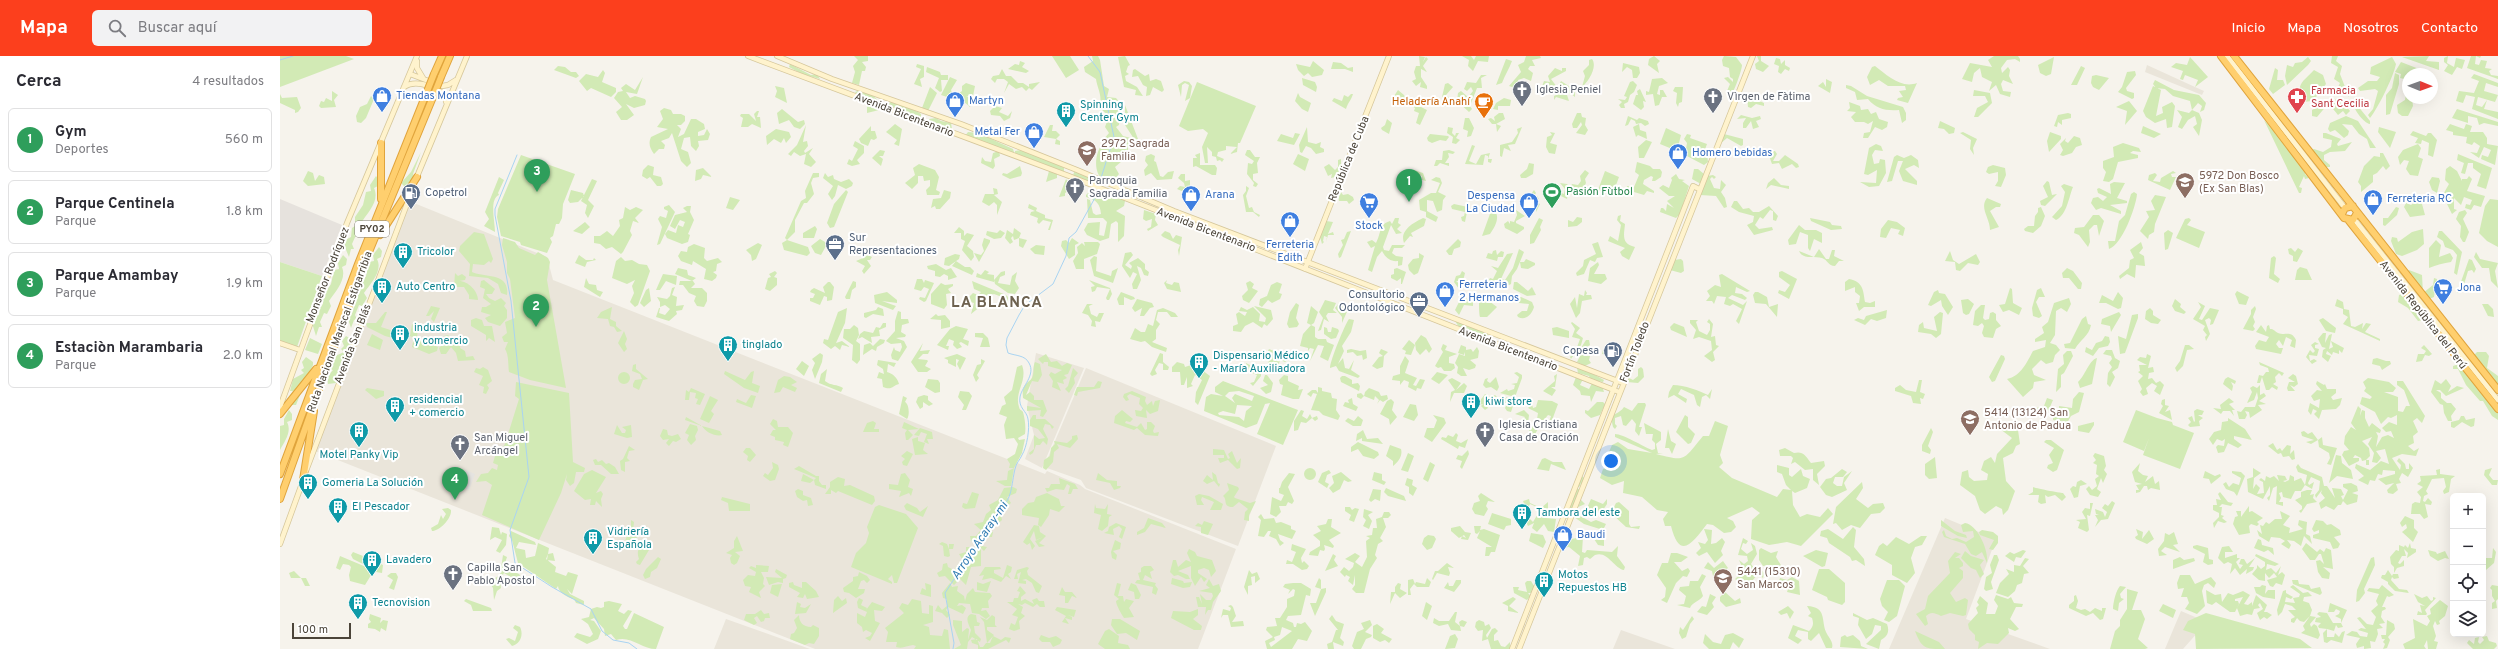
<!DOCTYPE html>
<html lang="es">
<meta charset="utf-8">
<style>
body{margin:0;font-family:Overpass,sans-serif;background:#f2f2f3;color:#2b2b33}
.controls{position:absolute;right:12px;bottom:12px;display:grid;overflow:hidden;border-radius:6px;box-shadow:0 4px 16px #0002}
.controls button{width:36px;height:36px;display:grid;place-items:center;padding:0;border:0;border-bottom:1px solid #e1e1e2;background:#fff;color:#2b2b33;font:20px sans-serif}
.compass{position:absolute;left:2122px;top:12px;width:36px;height:36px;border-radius:50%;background:#fff;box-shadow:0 4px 16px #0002;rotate:91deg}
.scale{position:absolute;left:12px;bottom:10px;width:59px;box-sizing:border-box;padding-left:4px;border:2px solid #4b4439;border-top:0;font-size:11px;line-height:14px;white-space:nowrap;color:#4b4439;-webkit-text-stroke:3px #fff;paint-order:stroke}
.you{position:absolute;left:1331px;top:405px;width:14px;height:14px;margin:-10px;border:3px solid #fff;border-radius:50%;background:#1a73e8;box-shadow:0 0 0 6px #1a73e833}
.badge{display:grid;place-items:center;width:26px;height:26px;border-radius:50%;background:#fc3f1d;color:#fff;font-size:13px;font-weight:700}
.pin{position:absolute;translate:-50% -33px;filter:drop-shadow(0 1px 2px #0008)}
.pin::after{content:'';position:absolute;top:21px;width:14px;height:12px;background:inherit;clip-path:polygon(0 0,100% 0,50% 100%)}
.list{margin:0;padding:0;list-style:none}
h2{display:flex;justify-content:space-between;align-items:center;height:52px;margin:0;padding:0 16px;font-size:17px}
h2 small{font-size:13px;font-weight:400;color:#7c7c81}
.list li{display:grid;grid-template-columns:26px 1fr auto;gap:12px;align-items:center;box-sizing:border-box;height:64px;margin:0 8px 8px;padding:0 8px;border:1px solid #e1e1e2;border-radius:6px}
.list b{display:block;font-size:15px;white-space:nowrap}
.list p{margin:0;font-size:13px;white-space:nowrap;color:#7c7c81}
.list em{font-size:13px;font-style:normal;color:#7c7c81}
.icon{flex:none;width:22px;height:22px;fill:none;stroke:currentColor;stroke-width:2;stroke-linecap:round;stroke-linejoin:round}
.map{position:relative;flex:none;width:2218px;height:593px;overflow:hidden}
header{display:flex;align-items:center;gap:24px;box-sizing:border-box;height:56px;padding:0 20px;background:#fc3f1d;color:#fff}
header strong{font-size:19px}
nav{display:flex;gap:22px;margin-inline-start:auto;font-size:14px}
.search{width:280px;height:36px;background:#f2f2f3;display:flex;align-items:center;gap:10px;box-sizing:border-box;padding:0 14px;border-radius:6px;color:#7c7c81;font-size:15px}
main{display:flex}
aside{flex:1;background:#fff}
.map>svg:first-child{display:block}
.residential{fill:#eae5da}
.industrial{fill:#e6e2dd}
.green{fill:#d2eab5;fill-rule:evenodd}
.parking{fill:#e5e3e0}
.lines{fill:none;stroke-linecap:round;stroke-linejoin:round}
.stream{stroke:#a9d4f2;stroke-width:1}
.secondary-casing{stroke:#d6c79b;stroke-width:6}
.highway-casing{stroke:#e0a43c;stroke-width:8}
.secondary{stroke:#fff3cd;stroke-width:4.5}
.highway{stroke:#ffcf6e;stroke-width:6}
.highway-bridge-casing{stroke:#e0a43c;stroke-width:8;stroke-linecap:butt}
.highway-bridge{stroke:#ffcf6e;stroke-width:6}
.labels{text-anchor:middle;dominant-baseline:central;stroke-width:4;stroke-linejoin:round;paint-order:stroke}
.shield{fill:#fff;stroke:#817c74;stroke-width:1}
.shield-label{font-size:10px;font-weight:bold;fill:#4b4439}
.worship-label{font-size:11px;fill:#5b616d;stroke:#fff;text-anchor:start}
.health-label{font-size:11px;fill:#be3a42;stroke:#fff;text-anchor:start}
.shop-label{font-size:11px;fill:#366cbe;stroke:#fff;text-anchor:start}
.food-label{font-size:11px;fill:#c56008;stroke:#fff;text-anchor:end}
.culture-label{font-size:11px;fill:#0d838f;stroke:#fff;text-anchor:start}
.street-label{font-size:11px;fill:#4b4439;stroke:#fff}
.education-label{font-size:11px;fill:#785e54;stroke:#fff;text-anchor:start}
.leisure-label{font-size:11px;fill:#27864d;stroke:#fff;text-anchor:start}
.service-label{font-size:11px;fill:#4e5e75;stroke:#fff;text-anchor:start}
.water-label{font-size:12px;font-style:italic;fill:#2e7ab2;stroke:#fff}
.district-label{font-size:15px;font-weight:bold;letter-spacing:1px;fill:#6e6250;stroke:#fff}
</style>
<header>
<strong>Mapa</strong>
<div class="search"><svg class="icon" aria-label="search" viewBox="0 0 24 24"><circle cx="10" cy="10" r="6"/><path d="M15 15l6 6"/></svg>Buscar aquí</div>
<nav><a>Inicio</a><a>Mapa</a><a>Nosotros</a><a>Contacto</a></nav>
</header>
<main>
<aside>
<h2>Cerca<small>4 resultados</small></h2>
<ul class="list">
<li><span class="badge" style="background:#2e9e5b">1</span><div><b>Gym</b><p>Deportes</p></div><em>560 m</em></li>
<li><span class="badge" style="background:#2e9e5b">2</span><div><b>Parque Centinela</b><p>Parque</p></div><em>1.8 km</em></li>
<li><span class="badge" style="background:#2e9e5b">3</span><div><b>Parque Amambay</b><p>Parque</p></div><em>1.9 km</em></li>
<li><span class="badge" style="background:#2e9e5b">4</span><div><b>Estaciòn Marambaria</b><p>Parque</p></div><em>2.0 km</em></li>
</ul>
</aside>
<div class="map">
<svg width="2218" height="593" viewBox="0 0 2218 593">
<rect width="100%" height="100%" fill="#f6f3ec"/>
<path class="residential" d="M 1867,9 L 1915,31 L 1924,35 L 1922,39 L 1865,16 Z
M 129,145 L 267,201 L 273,224 L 765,418 L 767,415 L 800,429 L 805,433 L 956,493 L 918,593 L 535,593 L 35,395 Z
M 756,297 L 804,312 L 762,412 L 745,403 L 754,379 L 747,350 Z
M 806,312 L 996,390 L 958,490 L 806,432 L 801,424 L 764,411 Z
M 1665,462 L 1716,483 L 1686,563 L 1770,593 L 1609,593 Z
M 1901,555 L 1927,566 L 1903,593 L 1885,593 Z
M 446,563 L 530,593 L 434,593 Z
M 1341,574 L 1395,593 L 1333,593 Z"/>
<path class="industrial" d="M 0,143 L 62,169 L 42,220 L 0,206 Z"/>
<path class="green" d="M 0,0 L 66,0 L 74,3 L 0,31 Z
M 574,0 L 588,0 L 588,5 L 582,6 L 586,11 L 585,15 L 582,15 L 579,29 L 572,27 L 575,16 L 573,10 L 578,4 Z
M 772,0 L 790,0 L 799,14 L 786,22 Z
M 812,0 L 818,0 L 820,4 L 824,30 L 829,33 L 827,41 L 836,42 L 841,48 L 839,69 L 836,71 L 843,80 L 851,82 L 852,86 L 848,90 L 848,100 L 835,111 L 839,118 L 834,124 L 830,121 L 824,124 C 812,118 815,93 824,87 L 823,84 L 829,77 L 825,71 L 829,60 L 822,54 L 823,51 L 820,47 C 822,39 817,31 816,23 L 805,16 L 804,11 L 813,5 Z
M 845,0 L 850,9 L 848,10 L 846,16 L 849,18 L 845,20 L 846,25 L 857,31 L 863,40 L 855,39 L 856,34 L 844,31 L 838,1 Z
M 1139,0 L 1145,1 L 1143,6 L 1146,1 L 1148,3 L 1143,10 L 1147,16 L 1141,13 L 1141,21 L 1147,30 L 1147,33 L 1140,31 L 1141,26 L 1136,30 L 1132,25 L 1136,23 L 1134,16 L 1136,10 L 1140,10 Z
M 1182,0 L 1191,0 L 1194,4 L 1196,0 L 1209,0 L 1208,6 L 1198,5 L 1193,15 L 1188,10 L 1189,4 Z
M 1246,0 L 1260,0 L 1261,2 L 1252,4 L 1255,10 L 1250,10 L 1248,13 L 1253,17 L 1251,25 L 1244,22 L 1238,24 L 1238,26 L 1246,27 L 1244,36 L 1240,32 L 1238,33 L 1229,30 L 1241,16 L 1238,9 L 1244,6 Z
M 1374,0 L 1380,5 L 1377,8 L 1379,17 L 1368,9 L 1369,3 Z
M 1444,0 L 1456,1 L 1462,9 C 1462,14 1454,36 1451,39 L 1448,39 L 1447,35 L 1450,28 L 1444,22 L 1448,21 L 1453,26 L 1453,23 L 1450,21 L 1449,12 L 1443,10 L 1442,4 Z
M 1477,0 L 1481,0 L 1481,5 L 1489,10 L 1483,16 L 1476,13 L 1475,8 L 1479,5 Z
M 1714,0 L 1738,0 L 1740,3 L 1740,6 L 1735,3 L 1727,4 L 1721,12 L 1722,17 L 1728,11 L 1730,14 L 1729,20 L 1733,28 L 1723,24 L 1721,28 L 1723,35 L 1731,36 L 1730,41 L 1720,38 L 1716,29 L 1709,35 L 1712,26 L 1702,21 L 1700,12 L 1694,17 L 1692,26 L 1682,23 L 1690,7 L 1712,11 L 1708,4 Z
M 2052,0 L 2058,0 L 2056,5 L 2062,10 L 2060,18 L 2069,41 L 2058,31 L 2060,27 L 2054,23 L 2058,11 L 2051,7 Z
M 2149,0 L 2146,5 L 2159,6 L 2159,14 L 2122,1 Z
M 2168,0 L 2167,7 L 2174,11 L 2176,2 L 2185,4 L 2182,13 L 2177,11 L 2172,19 L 2164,15 L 2168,9 L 2164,6 L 2164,2 Z
M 2191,0 L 2201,0 L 2200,2 L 2196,0 L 2195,8 L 2199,9 L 2201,4 L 2207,5 L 2205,12 L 2212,13 L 2209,15 L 2211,19 L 2218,20 L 2218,23 L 2187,12 Z
M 1774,1 L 1771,18 L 1766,20 L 1760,17 L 1758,9 Z
M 1910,1 L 1928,21 L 1915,31 L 1918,24 L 1905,19 L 1903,24 L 1900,23 L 1903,15 L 1891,11 L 1896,7 L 1907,9 Z
M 2028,1 L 2031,5 L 2028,9 L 2007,29 L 2005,20 L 2007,9 L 2013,11 L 2015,7 L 2022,6 Z
M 2112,1 L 2116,8 C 2113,22 2098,52 2090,62 L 2088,59 L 2093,53 L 2098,35 L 2095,33 L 2080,35 L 2078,32 L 2088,25 L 2097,25 L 2100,21 L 2090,18 L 2091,11 Z
M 1496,2 L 1500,3 L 1501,8 L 1505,4 L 1505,9 L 1510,12 L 1509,15 L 1505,13 L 1501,18 L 1498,16 L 1499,10 L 1494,8 Z
M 1226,3 L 1232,5 C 1229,13 1225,19 1222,27 L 1216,29 Z
M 1312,3 C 1318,11 1308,26 1302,31 L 1305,20 L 1303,15 L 1309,9 L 1309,4 Z
M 740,5 L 745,7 L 742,11 L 749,15 L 746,17 L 728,13 L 735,8 L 739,9 Z
M 1033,5 L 1044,14 L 1042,19 L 1032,21 L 1028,17 L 1024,20 L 1018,14 L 1016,8 L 1030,11 Z
M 1053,6 L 1061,7 L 1068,12 L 1073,11 L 1073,16 L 1065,13 L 1051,13 Z
M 2121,6 L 2139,13 L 2137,18 L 2128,18 L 2128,24 L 2120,22 L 2121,18 L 2115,16 Z
M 1343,7 L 1359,11 L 1360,17 L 1357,22 L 1353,22 L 1352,14 L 1347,11 L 1342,16 Z
M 510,8 L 531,19 L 537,18 L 540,23 L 522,18 L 509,11 Z
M 637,8 L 644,10 L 644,21 L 640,23 L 642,31 L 634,28 L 641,13 L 636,11 Z
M 278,10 L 285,11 L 291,16 L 296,16 L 299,20 L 296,22 L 274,14 Z
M 1595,10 C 1607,19 1621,33 1637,27 L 1628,47 L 1617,44 L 1618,42 L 1623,41 L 1619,35 L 1626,34 L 1625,30 L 1608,30 L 1599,24 L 1590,29 L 1587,21 L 1592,11 Z
M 1801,10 L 1805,12 L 1797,29 L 1791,29 Z
M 647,11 L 660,16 L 661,19 L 668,19 L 668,24 L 661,24 L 662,35 L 660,36 L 655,32 L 659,22 L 646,16 Z
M 1275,12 L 1282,15 L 1282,12 L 1286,12 L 1286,15 L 1271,23 L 1277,31 L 1282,32 L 1279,29 L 1281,25 L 1295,34 L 1295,41 L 1290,37 L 1287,39 L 1289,45 L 1276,41 L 1274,44 L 1274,40 L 1278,38 L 1269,31 L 1261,33 L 1264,25 L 1270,26 L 1268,20 Z
M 1995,12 L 1998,14 L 1997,24 L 2003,24 L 2005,29 L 1993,38 L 1989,33 Z
M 722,13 L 726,20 L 731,20 L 738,27 L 743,27 L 749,31 L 749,28 L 760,26 L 752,34 L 749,32 L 746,35 L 742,31 L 736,33 L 729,28 L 724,37 L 728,26 L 724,23 L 717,23 L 715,27 L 711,23 L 713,20 L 719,19 Z
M 855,13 L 865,20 L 869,18 L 870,25 L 876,23 L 881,25 L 884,34 L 882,36 L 873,31 L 870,39 L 866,40 L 867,31 L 863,29 L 858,20 L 852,21 L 853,14 Z
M 323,14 L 325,17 L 322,26 L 336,32 L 336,36 L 331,41 L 311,32 L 307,35 L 299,25 L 306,18 L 318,21 Z
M 2034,14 L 2043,19 L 2046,28 L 2033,45 L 2022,46 C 2016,27 2022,27 2034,14 Z
M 1855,15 L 1856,19 L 1846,32 L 1847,35 L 1854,37 L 1854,42 L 1852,43 L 1838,36 L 1842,31 L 1847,16 Z
M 2115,17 L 2119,19 L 2119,28 L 2110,58 L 2106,59 L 2106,39 L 2112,32 Z
M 2194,18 L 2218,27 L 2218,31 L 2206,27 L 2204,35 L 2218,39 L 2215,46 L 2198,41 L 2196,49 L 2202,51 L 2207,44 L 2204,53 L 2218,56 L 2218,63 L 2192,53 L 2195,41 L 2186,39 L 2183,47 L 2176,45 L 2179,35 L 2194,37 L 2199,25 L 2191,22 Z
M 1201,19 L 1207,19 L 1201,22 L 1202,32 L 1197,32 L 1190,50 L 1192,53 L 1189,56 L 1177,45 L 1178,37 L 1181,35 L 1188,41 L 1193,35 L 1191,31 L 1187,35 L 1184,33 L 1187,26 L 1196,27 Z
M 1816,19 L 1829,22 L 1819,34 L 1813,31 L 1811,27 L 1812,20 Z
M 363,21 L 357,38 L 346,36 L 350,42 L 355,40 L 365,43 L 366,45 L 365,49 L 354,52 L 346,48 L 354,59 L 347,64 L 341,64 L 336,56 L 342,51 L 334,42 L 338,36 L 343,35 L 341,32 L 346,28 L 355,34 Z
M 670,21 L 677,24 L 671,34 L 673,40 L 670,42 L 661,39 Z
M 1022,22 L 1035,26 L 1037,31 L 1036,36 L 1023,29 Z
M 1382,22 L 1388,27 L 1379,30 L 1377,38 L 1380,39 L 1380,34 L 1383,34 L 1387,41 L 1382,41 L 1379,49 L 1375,50 L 1373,38 L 1366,39 L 1366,35 L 1369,36 L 1372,23 Z
M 1546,23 L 1552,26 L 1550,37 L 1538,30 L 1543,26 L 1546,31 Z
M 1875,24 L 1894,34 L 1919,39 L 1926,47 L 1924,54 L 1920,56 L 1922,50 L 1918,47 L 1912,54 L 1919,57 L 1922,64 L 1919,80 L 1913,71 L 1917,68 L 1915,60 L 1908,64 L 1902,73 L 1898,71 L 1902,61 L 1897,54 L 1909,57 L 1912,54 L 1910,45 L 1893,40 L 1885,33 L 1876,32 L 1873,28 Z
M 904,25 L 909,26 L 912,30 L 910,42 L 905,45 L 909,29 L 905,27 L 902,29 L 901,41 L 898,29 Z
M 1353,25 L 1357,29 L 1354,36 L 1350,39 L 1348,46 L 1344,48 L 1345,52 L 1341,52 L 1339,49 L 1342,46 L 1338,43 L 1345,44 L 1347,41 L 1344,40 L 1350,26 Z
M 917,26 L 976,50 L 960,87 L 958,87 L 957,96 L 950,98 L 957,91 L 946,90 L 946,94 L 938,96 L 937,100 L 944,103 L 942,106 L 940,104 L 937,105 L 936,101 L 932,100 L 932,96 L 927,91 L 928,107 L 925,107 L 922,91 L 928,77 L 923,73 L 908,75 L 899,70 Z
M 686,27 L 695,30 L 693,40 L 686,40 L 692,42 L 690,51 L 683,45 L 682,40 L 677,39 L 682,35 L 682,30 Z
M 1168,27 L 1173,31 L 1166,39 L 1170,42 L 1168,46 L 1162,41 L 1165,28 Z
M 1566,29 L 1571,30 L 1587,40 L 1623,51 L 1626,57 L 1626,64 L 1622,67 L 1619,54 C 1606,55 1596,53 1588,43 L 1577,44 L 1575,36 L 1566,32 Z
M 495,30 L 504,32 L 507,47 L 495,41 L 497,35 Z
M 1873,30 L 1881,34 L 1876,60 L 1883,57 L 1882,51 L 1892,46 L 1895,50 L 1892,71 L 1887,72 L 1886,63 L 1875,67 L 1866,61 L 1863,55 Z
M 650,31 L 657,37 L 648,55 L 642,52 Z
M 1395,31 L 1403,31 L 1402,46 L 1399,47 L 1398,51 L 1396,47 L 1397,37 L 1393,35 Z
M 1360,33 L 1366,46 L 1363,45 L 1364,51 L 1361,54 L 1353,48 L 1356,39 L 1358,39 L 1357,35 Z
M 1118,34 L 1124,39 L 1127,45 L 1123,48 L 1120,42 L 1117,49 L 1114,40 Z
M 1694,34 L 1710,37 L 1712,47 L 1698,61 L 1694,61 L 1697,52 L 1708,46 L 1705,40 L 1693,40 Z
M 52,35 L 58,39 L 54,44 L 56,51 L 41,52 L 39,50 L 41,45 L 44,46 L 46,42 L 52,45 Z
M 578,35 L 592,39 L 600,46 L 599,54 L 587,57 L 587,51 L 593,44 L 579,41 L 575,36 Z
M 1460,36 L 1484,47 L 1484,50 L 1476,48 L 1471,52 L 1468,51 L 1467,41 L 1463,40 L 1458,42 Z
M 1018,37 L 1020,41 L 1031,47 L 1028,56 L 1022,53 L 1015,45 Z
M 0,38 L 2,42 L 17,41 L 21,52 L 18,56 L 15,57 L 15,54 L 0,47 Z
M 1071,38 L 1073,38 C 1071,45 1068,46 1066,53 L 1052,45 L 1054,42 L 1062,45 L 1064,39 L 1068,41 Z
M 2126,38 L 2128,42 L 2132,42 L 2133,50 L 2128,60 L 2122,60 L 2118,57 L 2117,49 L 2125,44 Z
M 91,40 L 94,43 L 86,62 L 81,67 L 77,66 L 76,60 L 80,51 L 87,48 Z
M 2059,41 L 2070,55 L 2066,59 L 2063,55 L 2058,59 L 2049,48 Z
M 1224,42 L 1231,44 L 1230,50 L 1218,50 L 1218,54 L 1213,53 L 1216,47 Z
M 2073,44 L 2090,65 L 2090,68 C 2083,67 2071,50 2073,44 Z
M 612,45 L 638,56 L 641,58 L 641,64 L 609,52 L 607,49 Z
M 1129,45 L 1147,54 L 1140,69 L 1136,67 L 1139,57 L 1134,55 L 1135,52 L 1128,48 Z
M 1849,45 L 1857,55 L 1845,69 L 1847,55 L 1836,51 Z
M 1569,46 L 1580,50 L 1581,54 L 1588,53 L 1591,58 L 1596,56 L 1599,63 L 1608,66 L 1607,71 L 1602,74 L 1595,71 L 1588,82 L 1583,82 L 1584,77 L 1590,76 L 1593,65 L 1588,68 L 1584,66 L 1575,66 L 1571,61 L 1576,56 L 1567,55 L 1570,52 Z
M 2043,48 L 2048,48 L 2037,61 L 2032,60 L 2032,54 Z
M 845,49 L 858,83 L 856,86 L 845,69 Z
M 715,50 L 722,52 L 719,56 L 728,60 L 732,55 L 730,62 L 724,65 L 720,60 L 711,59 L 710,55 Z
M 384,52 L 391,54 L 393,58 L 401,58 L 405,60 L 405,65 L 401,69 L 397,69 L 401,73 L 398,81 L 404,78 L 411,63 L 416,63 L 424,68 L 425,73 L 418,76 L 418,80 L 424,79 L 427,73 L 430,78 L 428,84 L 418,85 L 419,90 L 416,95 L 411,90 L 410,81 L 404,82 L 401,93 L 408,96 L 411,107 L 407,111 L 401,105 L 392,77 L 389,82 L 381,85 L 385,89 L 384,93 L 379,93 L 374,98 C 370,92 368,88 371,81 L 388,73 L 377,71 L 383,63 L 380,55 Z
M 502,53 L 518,66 L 524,64 L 525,68 L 520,73 L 514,71 L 509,64 L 499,68 L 497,57 Z
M 2177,53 L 2218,66 L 2218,70 L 2204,67 L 2199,69 L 2197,62 L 2188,60 L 2188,67 L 2172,62 Z
M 477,55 L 479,55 L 477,61 L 480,61 L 481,72 L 472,68 L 468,71 L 461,71 L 463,62 L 460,60 L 461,58 L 469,58 L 476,65 L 474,58 Z
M 1219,57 L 1223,57 L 1225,63 L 1216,68 L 1221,70 L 1217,76 L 1216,68 L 1212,68 L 1208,63 L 1211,62 L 1215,65 L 1214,61 Z
M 1297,57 L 1301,57 L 1302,61 L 1306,62 L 1305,69 L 1308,74 L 1305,79 L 1296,77 L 1302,69 L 1301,66 L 1297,72 L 1293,72 L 1292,68 Z
M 1788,57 L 1791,58 L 1791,62 L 1782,64 L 1782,69 L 1778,66 L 1777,71 L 1774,70 L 1778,59 Z
M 1461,59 L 1472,62 L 1480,60 L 1481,63 L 1476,65 L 1479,71 L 1473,73 L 1471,65 L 1466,72 L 1463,72 L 1463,67 L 1466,62 L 1457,63 Z
M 1348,60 L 1357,64 L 1359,62 L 1368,65 L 1369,68 L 1365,70 L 1361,67 L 1356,68 L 1355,65 L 1351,63 L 1348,69 L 1345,70 Z
M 2066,60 L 2078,65 L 2096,92 L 2090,92 L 2087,83 L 2079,78 L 2072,69 L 2062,68 L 2069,75 L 2068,79 L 2064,82 L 2055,74 L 2050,76 L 2048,73 L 2050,67 Z
M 656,62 L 661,65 L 671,67 L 672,73 L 669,75 L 649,66 L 649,63 Z
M 1185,62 L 1189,62 L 1194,72 L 1191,80 L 1187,81 L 1188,75 L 1183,73 Z
M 1107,63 L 1112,67 L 1109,78 L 1102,74 L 1101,72 L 1105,69 Z
M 1984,64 L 2027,112 L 2025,118 L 2029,122 L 2025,123 L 2024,120 L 2019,131 L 2022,132 L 2021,137 L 2019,137 Z
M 1660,65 L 1675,72 L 1674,77 L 1669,78 L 1664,73 L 1658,72 Z
M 615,68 L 622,73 L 619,90 L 614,88 L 617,84 L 606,76 Z
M 1359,68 L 1360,74 L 1366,76 L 1367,83 L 1358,79 L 1356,81 L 1353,71 Z
M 2170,68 L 2184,73 L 2186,68 L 2192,70 L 2190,76 L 2203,76 L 2207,82 L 2207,88 L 2218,90 L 2215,109 L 2201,103 L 2202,99 L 2208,101 L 2211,94 L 2204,91 L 2199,102 L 2190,96 L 2197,97 L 2200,90 L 2194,86 L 2192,89 L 2186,87 L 2187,81 L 2173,79 L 2173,76 L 2166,74 Z
M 526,69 L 523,86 L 527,85 L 528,90 L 524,95 L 525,97 L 533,92 L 529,98 L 536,106 L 531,111 L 524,108 L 526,98 L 520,100 L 514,96 L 511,100 L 508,98 L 517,89 Z
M 770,69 L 773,69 L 772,75 L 776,75 L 780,79 L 776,83 L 780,85 L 780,89 L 775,88 L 776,83 L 764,81 Z
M 591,70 L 591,75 L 595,75 L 597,82 L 594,84 L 591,83 L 588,90 L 581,87 L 579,83 Z
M 1863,70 L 1881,78 L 1874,82 L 1861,77 Z
M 1027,71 L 1028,86 L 1036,88 L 1041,86 L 1040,91 L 1044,93 L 1044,96 L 1036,98 L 1031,92 L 1026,90 L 1022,97 L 1020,96 L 1019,89 Z
M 1168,71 L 1173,72 L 1172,77 L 1175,80 L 1176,77 L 1179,77 L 1176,82 L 1180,84 L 1176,88 L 1172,87 L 1173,81 L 1167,77 Z
M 1242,71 L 1235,88 L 1228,89 L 1231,95 L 1224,92 L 1222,101 L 1220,100 L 1220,89 L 1232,86 L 1238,77 L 1237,73 Z
M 2099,71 L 2116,76 L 2110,92 L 2098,76 Z
M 1386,72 L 1401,79 L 1397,95 L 1380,88 Z
M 496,73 L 509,76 L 511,81 L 506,87 L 504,82 L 501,87 L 494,83 L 487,89 L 486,80 Z
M 2133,75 L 2146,80 L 2148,77 L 2151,77 L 2157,84 L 2153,101 L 2148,99 L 2149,87 L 2142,84 L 2141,88 L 2135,87 L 2138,82 L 2130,79 Z
M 688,76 L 698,77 L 733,93 L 734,96 L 732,98 L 685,80 Z
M 1270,76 L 1275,77 L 1270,87 L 1277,89 L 1275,98 L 1269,97 L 1266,91 L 1267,81 L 1272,79 Z
M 1683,76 L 1697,83 L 1693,92 L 1694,99 L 1690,93 L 1691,84 L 1680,77 Z
M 1770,76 L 1781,80 L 1781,83 L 1769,96 L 1767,85 Z
M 1015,77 L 1020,78 L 1014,89 L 997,85 L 1001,78 L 1013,82 Z
M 2043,77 L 2046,77 L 2061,83 L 2057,88 L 2058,90 L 2072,86 L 2065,95 L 2050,96 L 2044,99 L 2044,104 L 2050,109 L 2050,111 L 2046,111 L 2029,95 L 2034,93 L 2043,96 L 2051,91 L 2052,84 L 2043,82 Z
M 1150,78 L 1168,80 L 1169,81 L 1166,85 L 1160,84 L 1152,87 L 1148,85 L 1147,82 Z
M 1407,78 L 1411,79 L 1410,82 L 1427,88 L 1423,99 L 1427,98 L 1428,106 L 1424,109 L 1405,99 L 1407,87 L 1404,83 Z
M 1444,78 L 1463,83 L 1463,89 L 1461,90 L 1447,82 L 1440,88 Z
M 1794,80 L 1800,82 L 1802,89 L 1796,91 L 1792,97 L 1783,100 L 1780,99 L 1783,94 L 1780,88 L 1786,82 L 1785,85 L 1788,87 Z
M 1366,84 L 1372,86 L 1364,102 L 1359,102 L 1358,91 Z
M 575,85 L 584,90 L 584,97 L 577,104 L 580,108 L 572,110 L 567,108 L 569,103 L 572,105 L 578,93 L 573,90 Z
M 1843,87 L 1859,92 L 1861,96 L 1853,95 L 1850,97 L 1858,99 L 1858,102 L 1838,106 L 1833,123 L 1829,126 L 1823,125 L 1826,116 L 1823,112 L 1823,105 L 1834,101 L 1833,91 Z
M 1596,88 L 1601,90 L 1603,95 L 1595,94 L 1592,99 L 1594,108 L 1599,107 L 1600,103 L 1605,104 L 1606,117 L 1599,130 L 1589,131 L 1580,126 L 1596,127 L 1597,114 L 1588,119 L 1584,118 L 1589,92 Z
M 2138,88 L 2141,92 L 2138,101 L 2143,103 L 2138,120 L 2130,119 L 2126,113 L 2129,105 L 2124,104 L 2120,109 L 2118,101 L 2123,94 Z
M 1192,89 L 1195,90 L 1189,105 L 1196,108 L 1201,99 L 1210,97 L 1208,103 L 1212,103 L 1211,107 L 1208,106 L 1208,100 L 1205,99 L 1203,109 L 1185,108 Z
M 600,94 L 605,95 L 603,100 L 599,100 L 603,103 L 601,110 L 592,102 Z
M 742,94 L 781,110 L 784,112 L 784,115 L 777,116 L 777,122 L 766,126 L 769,115 L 735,98 L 735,95 Z
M 967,94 L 970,94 L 975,101 L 980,101 L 977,107 L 978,117 L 973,118 L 973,124 L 978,128 L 976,131 L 973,130 L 974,127 L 967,118 L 968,107 L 972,108 L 974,105 L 965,99 Z
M 1169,94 L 1175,96 L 1173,98 L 1168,97 L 1169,101 L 1165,107 L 1169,107 L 1169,110 L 1160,107 L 1157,110 L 1154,110 L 1156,104 L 1162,104 L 1163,95 Z
M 719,95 L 720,100 L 714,103 L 715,110 L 713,113 L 701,107 L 702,101 L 705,105 L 711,106 L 713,97 Z
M 1495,95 L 1497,98 L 1493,105 L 1499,105 L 1505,99 L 1518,108 L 1519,111 L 1516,112 L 1512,108 L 1502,113 L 1499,107 L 1492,108 L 1488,97 L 1490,95 Z
M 141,96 L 133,118 L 134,124 L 127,133 L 121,127 L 131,116 Z
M 920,97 L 920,109 L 935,109 L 937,112 L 936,119 L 932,119 L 916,110 L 913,111 L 913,102 L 917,102 L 915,99 Z
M 2100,97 L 2103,97 L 2110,110 L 2106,114 L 2103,110 L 2097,117 L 2093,119 L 2093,126 L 2081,136 L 2081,130 L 2078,126 L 2084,110 L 2094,100 L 2100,101 Z
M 871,98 L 875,100 L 874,105 L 876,106 L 880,120 L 883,121 L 888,116 L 894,115 L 892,123 L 877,124 L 871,117 L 865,120 L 864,114 L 868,109 L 865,105 L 866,100 Z
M 1018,98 L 1029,103 L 1025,115 L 1013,108 Z
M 2178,98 L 2212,112 L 2206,133 L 2197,130 L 2201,118 L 2193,112 L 2193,107 L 2188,107 L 2185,118 L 2181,117 L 2184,107 L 2177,104 Z
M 241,99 L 295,118 L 283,148 L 282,162 L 279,168 L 276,168 L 273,180 L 270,182 L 272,186 L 267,197 L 241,189 L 240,186 L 221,180 L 217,161 L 218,153 Z
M 1617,99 L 1624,102 L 1631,99 L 1638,104 L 1639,112 L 1634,109 L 1625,113 L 1637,125 L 1637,129 L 1623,125 L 1619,115 L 1623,105 L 1618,105 L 1612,125 L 1607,126 L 1614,101 Z
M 1061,103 L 1061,112 L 1055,121 L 1051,122 L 1052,118 L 1048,120 L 1044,111 L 1049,108 L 1055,114 L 1058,111 L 1058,104 Z
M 1357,106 L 1370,110 L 1373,113 L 1380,113 L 1382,116 L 1381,121 L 1375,125 L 1372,125 L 1373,121 L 1371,120 L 1364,124 L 1363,128 L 1374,135 L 1374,137 L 1367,135 L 1364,139 L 1354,136 L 1349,139 L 1346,135 L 1347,130 L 1354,131 L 1359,119 L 1355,116 Z
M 1249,107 L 1254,108 L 1253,118 L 1246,122 L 1241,122 L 1240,119 L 1247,113 Z
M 639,108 L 655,114 L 659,121 L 656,134 L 660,136 L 659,139 L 647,139 L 646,134 L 650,130 L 650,124 L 644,125 L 643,120 L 638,120 L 638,127 L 632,133 L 625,127 L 635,119 L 633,112 Z
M 368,109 L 374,111 L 373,119 L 381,121 L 383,128 L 381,130 L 377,130 L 370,121 L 367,123 L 362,120 L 363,114 Z
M 1713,109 L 1725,112 L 1726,119 L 1721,131 L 1715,130 L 1718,125 L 1718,116 L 1709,118 L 1706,116 L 1708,111 Z
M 740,110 L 742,117 L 741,120 L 730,123 L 722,119 L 723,117 L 727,118 Z
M 2170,110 L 2177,115 L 2182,125 L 2182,123 L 2187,123 L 2189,120 L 2192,123 L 2187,135 L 2205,140 L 2201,151 L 2194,149 L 2191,154 L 2185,152 L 2186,148 L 2190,149 L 2192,144 L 2184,141 L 2181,149 L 2174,142 L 2174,153 L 2177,154 L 2172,158 L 2166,146 L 2161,142 L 2169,128 L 2165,124 L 2166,113 Z
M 423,112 L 432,121 L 423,119 L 421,123 L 415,125 L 416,114 Z
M 1414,113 L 1418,113 L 1424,118 L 1421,128 L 1412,123 Z
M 1127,114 L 1130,114 L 1131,118 L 1134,114 L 1143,117 L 1146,125 L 1142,124 L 1142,120 L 1136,117 L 1131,126 L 1131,119 L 1125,119 Z
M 1305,114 L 1309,117 L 1305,123 L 1306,127 L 1302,135 L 1293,134 L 1296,138 L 1295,141 L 1288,136 L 1287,143 L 1277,138 L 1279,136 L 1284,138 L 1285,133 L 1280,127 L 1287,128 L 1290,132 L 1292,128 L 1298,129 L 1301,125 L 1300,120 Z
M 28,115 L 33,117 L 35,125 L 39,119 L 44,121 L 45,128 L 28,130 L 23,125 Z
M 1325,115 L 1339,121 L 1332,140 L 1318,134 Z
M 1893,115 L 1896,117 L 1891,118 L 1892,121 L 1896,121 L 1890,134 L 1868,124 L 1869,119 L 1875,117 L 1877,119 L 1873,125 L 1880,126 L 1881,122 Z
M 794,116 L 805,117 L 822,126 L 821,130 L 793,120 Z
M 533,117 L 539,117 L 539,121 L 533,122 L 531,127 L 534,138 L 527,147 L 524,147 L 515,164 L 515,176 L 507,184 L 528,191 L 530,197 L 527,200 L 504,194 L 502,187 L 507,184 L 505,182 L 521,145 L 526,142 L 525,135 Z
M 545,117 L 548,121 L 553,119 L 554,123 L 561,126 L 569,123 L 573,127 L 572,130 L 566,133 L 558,129 L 555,140 L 552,144 L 548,138 L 553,130 L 543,122 Z
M 901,118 L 905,118 L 905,125 L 910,124 L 910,133 L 904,136 L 897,133 L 900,130 L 905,131 L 904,127 L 898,122 Z
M 1396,118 L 1399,123 L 1405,124 L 1402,125 L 1409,130 L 1400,158 L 1396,162 L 1380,156 L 1381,152 L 1383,152 L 1386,155 L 1387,148 L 1394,152 L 1387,145 L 1395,140 L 1389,140 L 1379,132 L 1383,129 L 1389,132 L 1392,124 L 1391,122 Z
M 1433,119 L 1436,121 L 1434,123 L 1432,121 L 1430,123 L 1434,132 L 1440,133 L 1441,124 L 1446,129 L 1441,136 L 1445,142 L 1447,151 L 1444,152 L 1436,140 L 1420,139 L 1427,120 Z
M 96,120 L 99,124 L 98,130 L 94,132 C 100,145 88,156 81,167 L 84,171 L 80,180 L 76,179 L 72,188 L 74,193 L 71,193 L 69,201 L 64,189 L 67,183 L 71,181 L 72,172 L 75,170 L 75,161 L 83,149 L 86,136 L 91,135 L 90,129 Z
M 219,121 L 224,124 L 218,137 L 219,139 C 209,143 215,165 215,176 L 204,170 L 209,163 L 205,156 Z
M 1156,121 L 1160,122 L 1162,127 L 1158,136 L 1166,140 L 1163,144 L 1162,154 L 1157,156 L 1153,145 L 1147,144 L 1147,155 L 1158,161 L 1156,166 L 1146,161 L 1146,156 L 1140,154 L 1139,144 L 1151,137 L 1156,137 L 1160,127 L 1151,124 Z
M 2152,121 L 2159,122 L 2160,125 L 2157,137 L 2152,134 L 2149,126 Z
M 1494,122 L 1501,129 L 1509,130 L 1509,133 L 1491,129 L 1486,133 L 1488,127 Z
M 312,123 L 317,125 L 308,144 L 314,150 L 308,162 L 305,157 L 307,149 L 301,145 Z
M 786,123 L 790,128 L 787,136 L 785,137 L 785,140 L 779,141 Z
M 1767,125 L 1769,126 L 1772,139 L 1777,138 L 1765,150 L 1761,149 L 1760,145 L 1768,141 L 1763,130 Z
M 1834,126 L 1845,127 L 1837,142 L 1847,145 L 1847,147 L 1830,149 L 1841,155 L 1841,158 L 1821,152 L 1816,154 L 1811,147 L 1813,142 L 1818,141 L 1823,145 L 1827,141 L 1818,137 L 1817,133 L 1819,132 L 1831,138 L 1830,128 Z
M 1784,128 L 1793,131 C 1789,140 1787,159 1776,164 L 1772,161 L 1782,150 L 1785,136 L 1781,130 Z
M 966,130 L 969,132 L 966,140 L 969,152 L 972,151 L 974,156 L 980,159 L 979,161 L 973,156 L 966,156 L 963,139 L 966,135 Z
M 713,132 L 717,133 L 718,138 L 714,139 L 722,146 L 717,159 L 717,149 L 714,146 L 709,150 L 702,146 L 705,138 L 714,138 Z
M 834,133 L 841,136 L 845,145 L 844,150 L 836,155 L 845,160 L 844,180 L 838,186 L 838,167 L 836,165 L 831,168 L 829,182 L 820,185 L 807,179 L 804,174 L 808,167 L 820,166 L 819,179 L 824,180 L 827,166 L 823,162 L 808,162 L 807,143 L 810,144 L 813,157 L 816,159 L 821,158 C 820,148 817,144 806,141 L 806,139 L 809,136 L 815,142 Z
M 291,134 L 303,137 L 304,140 L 298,146 L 290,147 L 288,144 Z
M 566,134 L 568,136 L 554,171 L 550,172 L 547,167 L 554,148 Z
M 664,134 L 671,136 L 670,142 L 660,153 L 656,153 L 655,150 L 651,152 L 653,143 L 661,142 Z
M 1254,134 L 1256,137 L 1254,140 L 1257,140 L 1259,143 L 1255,145 L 1260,148 L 1256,156 L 1256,149 L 1248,145 L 1251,144 L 1251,138 Z
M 1061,136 L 1063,139 L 1068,138 L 1073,141 L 1074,144 L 1069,148 L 1067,145 L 1059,145 L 1058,140 Z
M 1854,136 L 1857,138 C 1856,151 1842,189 1829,193 L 1828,185 L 1835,185 L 1839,165 L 1845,159 L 1851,138 Z
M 1875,139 L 1886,141 L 1875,168 L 1874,176 L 1869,179 L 1868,183 L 1860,175 L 1869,161 L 1866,155 L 1875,154 L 1871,145 Z
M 450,141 L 460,144 L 453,154 L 446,152 Z
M 1707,142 L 1721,148 L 1720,151 L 1716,151 L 1710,155 L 1719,171 L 1710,174 C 1710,162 1699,152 1707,142 Z
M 2210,143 L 2218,144 L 2218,191 L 2207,185 L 2199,177 L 2205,150 Z
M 1454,145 L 1457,145 L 1463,153 L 1469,152 L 1473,156 L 1479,156 L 1489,150 L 1498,160 L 1496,165 L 1493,164 L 1493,155 L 1490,154 L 1483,163 L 1480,161 L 1475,169 L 1479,173 L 1492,171 L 1493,174 L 1474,179 L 1467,169 L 1473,166 L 1474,160 L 1459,156 L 1451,151 Z
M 2136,145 L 2142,148 L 2145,159 L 2130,161 L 2124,151 L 2126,147 L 2131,149 Z
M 749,148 L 757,152 L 756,155 L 765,159 L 765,162 L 773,164 L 770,174 L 768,174 L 771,166 L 763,164 L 759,168 L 757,166 L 758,162 L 750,159 L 751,156 L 755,155 L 748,152 Z
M 1174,148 L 1188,151 L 1185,166 L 1182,165 L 1181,161 L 1184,160 L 1185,156 L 1172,153 L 1171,150 Z
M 389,149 L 395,156 L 380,188 L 377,189 L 382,171 L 378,163 L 380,160 L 386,162 L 388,155 L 384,153 L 384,151 Z
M 407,150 L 411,150 L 410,156 L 414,164 L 408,178 L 410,179 L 408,186 L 402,188 L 387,182 L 385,178 L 388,174 L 396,177 L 398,169 L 403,171 L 405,166 L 400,164 L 395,173 L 390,170 L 395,159 L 407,156 L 403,152 Z
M 345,151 L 350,154 L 356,151 L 363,154 L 355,162 L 359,167 L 353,165 L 350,175 L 352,179 L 343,196 L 341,198 L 332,191 L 326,193 L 320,188 L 314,187 L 314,180 L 320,180 L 327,175 L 333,180 L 340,170 L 339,164 L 343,162 Z
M 1761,151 L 1765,160 L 1761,170 L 1753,177 L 1745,175 L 1744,173 L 1748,170 L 1754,170 L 1755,160 L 1758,156 L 1758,152 Z
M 2116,151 L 2119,152 L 2117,159 L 2105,170 L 2103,169 L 2103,162 L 2108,162 Z
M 864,154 L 876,158 L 875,164 L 878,169 L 868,175 L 867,173 L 871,171 L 872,163 L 866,165 L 863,163 Z
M 1236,154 L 1245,160 L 1236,165 L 1236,167 L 1244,171 L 1244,173 L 1237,178 L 1225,172 L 1224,168 L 1228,165 L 1230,168 L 1230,165 L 1234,166 L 1237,159 Z
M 2185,154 L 2187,157 L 2183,163 L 2189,176 L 2185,186 L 2183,186 L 2180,181 L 2181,170 L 2176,163 L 2179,156 Z
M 1211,155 L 1215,155 C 1220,162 1215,171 1210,178 L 1202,180 Z
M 1341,159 L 1340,165 L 1345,168 C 1344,179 1341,188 1355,191 L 1349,204 L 1342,200 L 1340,196 L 1345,192 L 1328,185 L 1330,180 L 1338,185 L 1341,169 L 1337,164 L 1338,160 Z
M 1813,159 L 1819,159 L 1824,165 L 1819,180 L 1817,169 L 1814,169 L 1809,174 L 1810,186 L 1808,191 L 1799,179 L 1794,177 L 1795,172 L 1804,171 Z
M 1297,161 L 1302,162 L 1302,166 L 1297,170 L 1288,171 L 1288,164 L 1293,166 Z
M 1115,162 L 1119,162 L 1118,167 L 1121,169 L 1117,173 L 1122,177 L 1116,178 L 1111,169 L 1103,191 L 1104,194 L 1109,195 L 1112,189 L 1125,189 L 1122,192 L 1114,192 L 1112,197 L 1116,200 L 1123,201 L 1122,209 L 1118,210 L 1118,205 C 1110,206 1105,201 1102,195 L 1097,201 L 1092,216 L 1088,214 L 1095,190 L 1091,192 L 1087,186 L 1092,184 L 1096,187 C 1101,178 1099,168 1110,165 L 1112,168 Z
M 1143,162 L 1146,163 L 1144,170 L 1131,177 L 1133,181 L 1130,180 L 1124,187 C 1119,174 1135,166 1143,162 Z
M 1259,162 L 1263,164 L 1260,171 L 1261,174 L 1254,187 L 1250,188 L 1250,179 Z
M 1530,162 L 1550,166 L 1552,169 L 1561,170 L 1562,173 L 1551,174 L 1531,165 Z
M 1909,162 L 1911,164 L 1907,169 L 1925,176 L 1919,192 L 1896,182 L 1905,163 Z
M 1608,164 L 1617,166 L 1625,172 L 1623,180 L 1618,178 L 1620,174 L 1611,172 L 1606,182 L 1600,181 L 1601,173 Z
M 1046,165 L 1053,166 L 1048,178 L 1053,176 L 1054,179 L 1048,179 L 1046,186 L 1047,181 L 1044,180 L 1043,185 L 1044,186 L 1042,188 L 1040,181 Z
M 305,166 L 310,171 L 302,178 L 293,175 Z
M 1519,169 L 1525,174 L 1536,174 L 1542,177 L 1542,187 L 1534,183 L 1530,195 L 1528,192 L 1528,179 L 1520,176 L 1516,188 L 1509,189 L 1508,184 Z
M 535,170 L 537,173 L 534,182 L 523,182 L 523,177 Z
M 679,171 L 684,175 L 684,180 L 687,177 L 694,179 L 687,190 L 693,195 L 694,201 L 691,205 L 682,194 L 685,185 L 681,183 L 681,177 L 674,177 Z
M 734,172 L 741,177 L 739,182 L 747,184 L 743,192 L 739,190 L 739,182 L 734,184 L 733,180 L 731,182 L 733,186 L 730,188 L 725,182 L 727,174 L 733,178 Z
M 2143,173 L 2144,188 L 2137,194 L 2122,200 L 2116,198 L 2111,185 L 2112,181 L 2117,182 L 2118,186 L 2132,176 Z
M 720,174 L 725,177 L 721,182 L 714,183 L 706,179 L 707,175 L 717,177 Z
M 1888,174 L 1893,177 L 1888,193 L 1885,194 L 1884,177 Z
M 885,175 L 890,177 L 893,183 L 896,179 L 902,181 L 899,200 L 898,194 L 900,189 L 883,181 L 881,179 Z
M 1071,175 L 1061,201 L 1059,202 L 1058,198 L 1063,189 L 1061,184 L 1064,183 L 1067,176 Z
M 2159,175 L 2162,175 L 2182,196 L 2177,219 L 2174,217 L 2177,199 L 2173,194 L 2165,191 L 2163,185 L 2157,181 Z
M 194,176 L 204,178 L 213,203 L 211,207 L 209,205 L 204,209 L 193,208 L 192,216 C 205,222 230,216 227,239 L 221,237 L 218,228 L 208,222 L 189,220 L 190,208 L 179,195 L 180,190 Z
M 223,182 L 235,186 L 239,192 L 255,199 L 258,196 L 268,202 L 270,206 L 267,224 L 286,332 L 250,324 L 229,316 C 228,310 229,299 225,293 L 228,286 L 224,286 L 222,281 L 227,277 L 225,266 L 235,262 L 230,223 L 227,217 L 227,206 L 222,189 Z
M 704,182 L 710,184 L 710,186 L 699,206 L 694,197 L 701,199 L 704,195 L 702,189 Z
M 792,182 L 799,187 L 795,189 L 795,199 L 789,203 L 781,190 L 782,185 L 786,184 L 789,187 Z
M 540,183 L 545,186 L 546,190 L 541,199 L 535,197 L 531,190 Z
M 1178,183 L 1181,186 L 1180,191 L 1174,193 L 1172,199 L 1169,199 L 1166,195 Z
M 2156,184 L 2161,189 L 2159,201 L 2170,197 L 2173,202 L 2171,206 C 2164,207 2156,209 2149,212 L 2149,192 Z
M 804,186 L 818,186 L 820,188 L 817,198 L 804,203 L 804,213 L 796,213 L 793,205 L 798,197 L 797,191 L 802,187 L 805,190 Z
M 1318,186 L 1323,201 L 1317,202 L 1315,206 L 1310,204 L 1304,218 L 1297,220 L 1296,217 L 1303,210 L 1304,204 L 1316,198 L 1312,188 Z
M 1861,186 L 1863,192 L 1859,197 L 1864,200 L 1865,210 L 1856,209 L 1855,222 L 1847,218 L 1840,223 L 1839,220 L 1849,212 L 1850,204 L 1854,202 L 1850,194 Z
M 478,187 L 482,189 L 476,203 L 472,205 L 471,199 L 466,194 Z
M 414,188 L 425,192 L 424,202 L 427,205 L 438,202 L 442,206 L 437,208 L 436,215 L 433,216 L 437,219 L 436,222 L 432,225 L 424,223 L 426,213 L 413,205 L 412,209 L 401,205 L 398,200 L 401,195 L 407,196 L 408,191 Z
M 756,189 L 765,190 L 764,199 L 755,198 L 750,193 Z
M 99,191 L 102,195 L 101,201 L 97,203 C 103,215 91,227 84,237 L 87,242 L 82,250 L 79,249 L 75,259 L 77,263 L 74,264 L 71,272 L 67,260 L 70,254 L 74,252 L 75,243 L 78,241 L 78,232 L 86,220 L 89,206 L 94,205 L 93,199 Z
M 2011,192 L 2015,196 L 2018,192 L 2023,195 L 2017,206 L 2013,205 L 2013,200 L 2009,198 L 2008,193 Z
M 1239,193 L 1244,196 L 1237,213 L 1232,220 L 1231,228 L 1227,230 L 1208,225 L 1210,222 L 1213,223 L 1217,215 L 1211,210 L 1218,212 L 1227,198 L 1233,197 L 1221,223 L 1225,224 L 1233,212 Z
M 1539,193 L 1546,203 L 1549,203 L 1552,194 L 1555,194 L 1554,200 L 1564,205 L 1559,205 L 1555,210 C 1548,210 1548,204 1542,202 C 1534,200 1523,204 1519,195 L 1534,201 Z
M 1216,194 L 1217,199 L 1221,195 L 1224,196 L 1223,201 L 1218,201 L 1217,205 L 1206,202 L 1208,197 L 1212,198 L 1213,195 Z
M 1670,195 L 1673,204 L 1679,208 L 1696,198 L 1700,206 L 1698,209 L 1688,207 L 1680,215 L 1676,214 L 1675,206 L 1665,205 Z
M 851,196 L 853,199 L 845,209 L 851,213 L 852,210 L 849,207 L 858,202 L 865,208 L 865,213 L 869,216 L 868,220 L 864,219 L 861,212 L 857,210 L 861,224 L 857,233 L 853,233 L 852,228 L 857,218 L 853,216 L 850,222 L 842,210 L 845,197 Z
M 2196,196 L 2200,203 L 2218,207 L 2215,215 L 2218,232 L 2211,225 L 2209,212 L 2202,212 L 2194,201 Z
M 584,197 L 592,201 L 590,204 L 587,204 L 591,210 L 584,218 L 582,215 L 585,210 L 576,205 L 583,202 Z
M 1139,197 L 1144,200 L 1138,217 L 1134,219 L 1129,214 L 1128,209 L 1133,203 L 1139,202 Z
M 675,198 L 680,199 L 679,203 L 669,210 L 664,209 L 665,202 Z
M 63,199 L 67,203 L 66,209 L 62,211 C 67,223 56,235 49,245 L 51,250 L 47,258 L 44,257 L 40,266 L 42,271 L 39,271 L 36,280 L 32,267 L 35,261 L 39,259 L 40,251 L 43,248 L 43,240 L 51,228 L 54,214 L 59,213 L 58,207 Z
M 299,199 L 306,204 L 313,204 L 314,202 L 316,204 L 307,206 L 305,211 L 295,207 Z
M 814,200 L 817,201 L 816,215 L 831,220 L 832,215 L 838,212 L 833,227 L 814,220 L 810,204 Z
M 1994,200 L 1996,202 L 1994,218 L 2000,223 L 1998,227 L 1989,222 L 1991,202 Z
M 341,201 L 345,205 L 352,204 L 359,208 L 367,209 L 370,215 L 358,249 L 355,251 L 350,246 L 354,237 L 352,230 L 355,224 L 347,228 L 332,222 L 336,205 Z
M 1246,203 L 1255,207 L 1255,209 L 1248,213 L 1241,212 L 1240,206 L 1244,206 Z
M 1401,203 L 1403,205 L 1404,215 L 1401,217 L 1390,214 L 1394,204 Z
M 2189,203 L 2192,204 L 2196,213 L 2194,217 L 2192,214 L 2188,215 L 2182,235 L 2179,237 L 2177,237 Z
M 676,205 L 685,211 L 690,211 L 694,215 L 692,219 L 672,210 Z
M 0,206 L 42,220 L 17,291 L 0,285 Z
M 1318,206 L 1319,209 L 1314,218 L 1325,218 L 1327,223 L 1321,228 L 1308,225 L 1310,212 Z
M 656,208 L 666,214 L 671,212 L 677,221 L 668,224 L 668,220 L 664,218 L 660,221 L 655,220 L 655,215 L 648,213 L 647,210 Z
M 2020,211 L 2027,213 L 2032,224 L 2015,224 L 2017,214 Z
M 398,212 L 407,214 L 408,219 L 416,222 L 412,225 L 395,218 Z
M 1117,212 L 1126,216 L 1122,228 L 1121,228 L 1121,222 L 1117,225 L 1111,222 L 1111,219 L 1114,218 L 1114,213 Z
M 1787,212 L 1793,215 L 1802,227 L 1801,233 L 1798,233 L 1789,222 L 1783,222 L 1782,217 Z
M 705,214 L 709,216 L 707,218 L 714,219 L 714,226 L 696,221 L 697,217 L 701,219 Z
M 2129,214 L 2142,219 L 2143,237 L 2153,229 L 2154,222 L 2157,223 L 2154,241 L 2144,245 L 2136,239 L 2135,231 L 2125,220 Z
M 495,215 L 497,217 L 494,221 L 497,222 L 497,229 L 490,235 L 485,233 L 488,222 L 491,221 L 489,218 Z
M 725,215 L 725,219 L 720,221 L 718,227 L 730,229 L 732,220 L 737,216 L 735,225 L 739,232 L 735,238 L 728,237 L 715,228 L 714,224 L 721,216 Z
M 1182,215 L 1185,217 L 1183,225 L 1176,225 L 1182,230 L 1179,233 L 1174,226 L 1176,220 L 1180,219 Z
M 1502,215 L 1517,223 L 1509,243 L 1498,237 L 1499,234 L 1505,236 L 1510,229 L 1499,221 L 1499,216 Z
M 175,217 L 178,220 L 182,218 L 186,221 L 185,224 L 179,225 C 188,225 198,235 198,244 L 189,243 L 189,239 L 184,231 L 174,231 Z
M 383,218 L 397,220 L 396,229 L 386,225 L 380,234 L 376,234 Z
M 1442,218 L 1470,235 L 1467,236 L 1456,231 L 1455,237 L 1462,238 L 1467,242 L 1465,244 L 1452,239 L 1448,242 L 1463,249 L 1467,245 L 1459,268 L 1456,265 L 1462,253 L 1453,248 L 1450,250 L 1444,248 L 1446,241 L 1437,240 L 1434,248 L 1432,245 L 1426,245 L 1430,240 L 1427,235 L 1435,229 L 1441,231 L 1439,219 Z
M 306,222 L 309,228 L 316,229 L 317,234 L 323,236 L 320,241 L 304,231 Z
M 637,223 L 642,223 L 644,227 L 645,224 L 654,227 L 646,245 L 644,246 L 639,243 L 640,241 L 645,242 L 649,233 L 644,231 L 641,235 L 634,233 Z
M 1569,223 C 1583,226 1583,233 1585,246 L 1590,247 L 1595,245 L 1595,251 L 1584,251 L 1579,255 L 1576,247 L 1579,247 L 1580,240 L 1575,236 L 1575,231 L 1565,235 L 1565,226 Z
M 204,224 L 215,233 L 212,238 L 206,238 L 209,242 L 215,245 L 221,242 L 226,247 L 224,250 L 227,254 L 227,262 L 220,270 L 208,266 L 205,262 L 211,259 L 201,256 L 202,251 L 206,251 L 211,248 L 203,242 L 205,233 L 200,231 L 201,225 Z
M 809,224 L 830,232 L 832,238 L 829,244 L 827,244 L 826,242 L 830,233 L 817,231 L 815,235 L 812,236 L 811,231 L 815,230 Z
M 887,224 L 886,227 L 892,229 L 894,226 L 899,227 L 901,236 L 887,233 L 884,227 Z
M 400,225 L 413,225 L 415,228 L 411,232 L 422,232 L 427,237 L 427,245 L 424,251 L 417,250 L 414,245 L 416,240 L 409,237 L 403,229 L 399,229 Z
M 573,225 L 576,226 L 576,231 L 572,234 L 570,243 L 566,243 L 565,241 Z
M 692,225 L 726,239 L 728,241 L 728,249 L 725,250 L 722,247 L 722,241 L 714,238 L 708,240 L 703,239 L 701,244 L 708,248 L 706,251 L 701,250 L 691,258 L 694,247 L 690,246 L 685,252 L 685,247 L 682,244 L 684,241 L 689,241 L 693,237 L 698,239 L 701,236 L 694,233 Z
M 970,225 L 974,228 L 972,232 L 978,235 L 969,247 L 963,244 L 962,240 L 968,234 L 966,227 Z
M 548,226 L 550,226 L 554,231 L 552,244 L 547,245 L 547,241 L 544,240 L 540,249 L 530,245 L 530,242 L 533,242 L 535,238 L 530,236 L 531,234 L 534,232 L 545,237 L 543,231 Z
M 997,226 L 1002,228 L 999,237 L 1002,238 L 1000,243 L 992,247 L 988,244 L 982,251 L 979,249 L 980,243 L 987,240 L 991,229 Z
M 1234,226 L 1237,226 L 1248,235 L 1252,231 L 1256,239 L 1247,240 L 1233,233 Z
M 661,227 L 665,229 L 673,228 L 673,230 L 668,233 L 671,237 L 666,238 L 667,249 L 664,253 L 651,248 L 651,238 Z
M 395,231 L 392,239 L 397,241 L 396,250 L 404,249 L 402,254 L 396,255 L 397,258 L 389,265 L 376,261 L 379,252 L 380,252 L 379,257 L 385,259 L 390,253 L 385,249 L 380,251 L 380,246 L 377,241 L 387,243 L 390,240 L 392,232 Z
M 369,232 L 371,245 L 364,251 L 360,247 L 366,234 Z
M 1730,232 L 1732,233 L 1733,247 L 1742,252 L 1739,259 L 1729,254 L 1723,256 L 1719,249 L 1725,248 Z
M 1761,232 L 1765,241 L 1759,241 L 1756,246 L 1762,260 L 1759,262 L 1753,260 L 1752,252 L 1757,234 Z
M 1305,234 L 1307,237 L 1306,239 L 1311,239 L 1312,243 L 1302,245 L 1300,257 L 1296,262 L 1290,248 L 1295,241 L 1297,252 L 1299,238 L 1304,240 Z
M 1658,234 L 1659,237 L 1665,238 L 1673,251 L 1668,259 L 1662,250 L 1661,244 L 1651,250 L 1648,249 L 1654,236 Z
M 1957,235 L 1969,241 L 1966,249 L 1959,248 L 1955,238 Z
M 607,236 L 617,244 L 617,247 L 602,245 L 616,250 L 613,254 L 595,247 L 594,239 Z
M 841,236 L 854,241 L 855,243 L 851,244 L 844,241 L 844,249 L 839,249 L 837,243 Z
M 1475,236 L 1478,236 L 1487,241 L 1489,251 L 1498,248 L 1497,261 L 1486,248 L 1475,247 L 1473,239 Z
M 1838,236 L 1843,242 L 1841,252 L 1838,253 L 1826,247 L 1819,247 L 1822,239 L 1833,245 Z
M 1201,238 L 1208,241 L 1209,245 L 1217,251 L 1207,261 L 1200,261 C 1199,259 1199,247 1199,245 L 1205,245 L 1199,243 Z
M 2122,238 L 2124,238 L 2144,264 L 2138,265 L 2128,252 L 2118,246 L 2119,239 Z
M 1182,240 L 1193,246 L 1193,250 L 1184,249 L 1179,259 L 1175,254 Z
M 1241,241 L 1252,246 L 1254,251 C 1252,258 1246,265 1238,261 L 1237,259 L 1242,255 L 1247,255 L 1249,248 L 1239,247 L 1238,243 Z
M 1789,242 L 1791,248 L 1787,256 L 1781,252 L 1776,255 L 1775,279 L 1770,287 L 1776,289 L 1780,294 L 1775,299 L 1773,306 L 1766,308 L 1761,304 L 1752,313 L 1754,319 L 1766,324 L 1754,326 L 1753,332 L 1743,341 L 1727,323 C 1741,320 1747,306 1753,295 L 1765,291 L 1766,284 L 1755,286 L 1755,283 L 1764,277 L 1762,271 L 1768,266 L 1774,247 Z
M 857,243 L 872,247 L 874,251 L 870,252 L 864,260 L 860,260 L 862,252 L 855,256 L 852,252 Z
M 1688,243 L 1694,248 L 1689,258 L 1686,259 L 1683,257 L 1681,244 Z
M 1895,243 L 1901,248 L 1900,251 L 1906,256 L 1904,258 L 1895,255 L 1892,250 Z
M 2057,243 L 2063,246 L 2064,253 L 2069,254 L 2071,270 L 2075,271 L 2083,267 L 2082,273 L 2086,267 L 2091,268 L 2085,276 L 2100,283 L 2100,285 L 2063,268 L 2068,261 L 2063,258 L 2063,253 L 2055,250 Z
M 1045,244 L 1056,247 L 1053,254 L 1057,257 L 1048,257 L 1046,260 L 1049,266 L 1044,263 L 1041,274 L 1038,275 L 1043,262 L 1039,256 Z
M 1918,246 L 1925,250 L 1919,263 L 1922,264 L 1930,252 L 1939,254 L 1933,268 L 1930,269 L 1931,264 L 1929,262 L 1925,264 L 1930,278 L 1926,285 L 1925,281 L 1927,279 L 1923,274 L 1925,270 L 1913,263 L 1921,251 Z
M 1016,247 L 1019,249 L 1016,262 L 1019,268 L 1017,271 L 1009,272 L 1007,268 L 1010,256 Z
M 1059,247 L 1069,251 L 1062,267 L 1062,261 L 1055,252 Z
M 807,248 L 813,248 L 809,250 L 811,258 L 817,261 L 819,257 L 824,257 L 820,266 L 815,265 L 816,271 L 811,270 L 812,265 L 808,259 L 802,257 Z
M 2202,248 L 2208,248 L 2213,253 L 2214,261 L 2208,260 Z
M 1701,249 L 1705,249 L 1703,262 L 1705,264 L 1709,263 L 1710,257 L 1713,256 L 1716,258 L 1716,264 L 1721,270 L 1716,273 L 1713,282 L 1704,281 L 1702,277 L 1704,270 L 1702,267 L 1698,270 L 1693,269 L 1695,255 Z
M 151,250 L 160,252 L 154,266 L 151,263 L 154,255 L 149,260 L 146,260 Z
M 974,250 L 991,254 L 993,263 L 987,270 L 984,268 L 982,272 L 973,266 L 965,270 L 961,276 L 953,275 L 953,270 L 958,268 L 956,258 L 959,256 L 965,260 L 967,256 L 959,255 L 961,251 L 967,254 L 973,251 L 980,258 L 979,265 L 985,266 L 986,262 Z
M 1031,250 L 1038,256 L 1034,267 L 1031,269 L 1027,267 Z
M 1975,250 L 1976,253 L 1973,261 L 1975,266 L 1973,270 L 1975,273 L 1973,275 L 1963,273 L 1971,258 L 1971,254 Z
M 332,251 L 330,263 L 336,266 L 336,270 L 342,275 L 337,276 L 334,271 L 330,270 L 328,263 L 317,262 L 321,256 Z
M 598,251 L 603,253 L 604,260 L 593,258 L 586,262 L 584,261 L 584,257 L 596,254 Z
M 567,252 L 565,267 L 556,287 L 562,285 L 570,291 L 562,289 L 560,294 L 555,290 L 551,293 L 543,287 L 544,283 L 548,284 L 558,256 Z
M 883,252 L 895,257 L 898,261 L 891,261 L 887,256 L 878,256 L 876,264 L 880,268 L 876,274 L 876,283 L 872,286 L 887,292 L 886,296 L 872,291 L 865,285 L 861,286 L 850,283 L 855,272 L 861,276 L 865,276 L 868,268 L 873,270 L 877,254 Z
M 1870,252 L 1873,255 L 1873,259 L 1881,264 L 1878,268 L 1871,267 L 1865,263 L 1866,255 Z
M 1607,254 L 1606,262 L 1597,265 L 1591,263 L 1585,269 L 1574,264 L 1578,262 L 1584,264 L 1586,260 Z
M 618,255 L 621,256 L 621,263 L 628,263 L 629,267 L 622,269 L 621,276 L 626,279 L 625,281 L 616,282 L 624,285 L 627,291 L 618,305 L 612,303 L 611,299 L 614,291 L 615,294 L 620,296 L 622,291 L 621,287 L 611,288 L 606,285 L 615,275 L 615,265 Z
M 105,256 L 107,256 L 101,271 L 123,278 L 124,285 L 105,280 L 87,271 L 86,267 L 96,267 Z
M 1660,256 L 1663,257 L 1661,278 L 1656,282 L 1651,278 L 1638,276 L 1639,269 L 1643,266 L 1644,272 L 1657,275 L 1654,261 Z
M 1839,256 L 1841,259 L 1831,276 L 1830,270 L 1821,268 L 1822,263 Z
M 656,258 L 658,260 L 665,259 L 670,265 L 670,271 L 661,273 L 661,264 L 650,263 Z
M 1858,258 L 1858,262 L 1845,297 L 1840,298 L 1838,280 L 1846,283 L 1852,259 Z
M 1806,260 L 1808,268 L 1811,269 C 1809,280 1800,284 1795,293 L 1785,292 L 1784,288 L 1790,287 L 1802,263 Z
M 196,262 L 202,264 L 204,270 L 212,270 L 215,286 L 209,282 L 206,285 L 206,279 L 191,270 L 191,264 Z
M 2043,262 L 2056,272 L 2055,277 L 2046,275 L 2039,264 Z
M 1069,263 L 1074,264 L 1071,276 L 1062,290 L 1064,295 L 1058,308 L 1063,302 L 1065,312 L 1069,313 L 1074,304 L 1071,314 L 1080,320 L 1078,322 L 1059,315 L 1056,310 L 1050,312 C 1050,305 1065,268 1069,263 Z
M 1429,263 L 1433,268 L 1431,281 L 1435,280 L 1436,289 L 1439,290 L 1433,296 L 1435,304 L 1432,306 L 1424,300 L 1432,294 L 1431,285 L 1419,281 L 1413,283 L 1416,274 L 1410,267 L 1410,264 L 1418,264 L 1416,266 L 1419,275 L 1427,279 L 1430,274 L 1430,268 L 1427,266 Z
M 1175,265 L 1208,276 L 1208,279 L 1202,282 L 1200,279 L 1184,273 L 1184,271 L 1179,271 Z
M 1292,266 L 1300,272 L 1296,277 L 1303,282 L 1301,289 L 1291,303 L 1290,301 L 1296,294 L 1300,283 L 1292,281 L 1295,273 L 1291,267 Z
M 603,267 L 606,267 L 606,271 L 599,274 L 600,280 L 591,281 L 592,287 L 582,281 L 578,283 L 580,278 L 584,275 L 593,277 L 596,271 L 600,272 Z
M 1394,267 L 1404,271 L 1407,281 L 1391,274 L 1390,271 Z
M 132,268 L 138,272 L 137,282 L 158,291 L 157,295 L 149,298 L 132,291 L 134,282 L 130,280 Z
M 574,269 L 578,272 L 579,279 L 576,285 L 580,288 L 580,304 L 577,308 L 572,304 L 573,289 L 563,282 L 564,273 L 570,273 Z
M 1031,269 L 1035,271 L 1035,281 L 1038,283 L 1046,283 L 1047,286 L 1054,289 L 1048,305 L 1040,301 L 1044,290 L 1038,289 L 1030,305 L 1034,293 L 1030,292 L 1028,295 L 1028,292 L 1020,290 L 1023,278 Z
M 1981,269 L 1986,276 L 1987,270 L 1989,269 L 1990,273 C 1994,273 1994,275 1998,277 C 2006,280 2011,274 2016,284 L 2015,292 L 2010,290 L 2012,284 L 2006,281 L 2003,290 L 1999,284 L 1996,288 L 1999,292 L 2003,292 L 2001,298 L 1976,293 L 1975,290 L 1979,284 L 1986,286 L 1989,281 L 1976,276 Z
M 676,270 L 688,273 L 683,283 L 689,285 L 688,290 L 681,286 L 679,287 L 682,291 L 677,293 L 673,289 L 674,285 L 669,283 L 666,290 L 669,290 L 668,294 L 657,289 L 670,273 Z
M 1044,271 L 1047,272 L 1048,276 L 1051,276 L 1052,271 L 1058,273 L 1059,275 L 1056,282 L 1051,283 L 1044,278 Z
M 1277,271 L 1289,275 L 1289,282 L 1273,279 L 1272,272 Z
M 344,275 L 347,283 L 345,288 L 347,293 L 344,296 L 338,287 Z
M 695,277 L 703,277 L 708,282 L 710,291 L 700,291 L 703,282 L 695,281 Z
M 2043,277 L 2046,277 L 2045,287 L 2049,279 L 2052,278 L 2049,293 L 2053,291 L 2051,285 L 2064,292 L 2062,297 L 2059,294 L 2059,298 L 2053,296 L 2052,299 L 2047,295 L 2046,298 L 2051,300 L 2048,306 L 2042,301 L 2043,294 L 2046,292 L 2042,291 L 2038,283 Z
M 92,278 L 103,284 L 100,294 L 87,289 Z
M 168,279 L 173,284 L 181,287 L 180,292 L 185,295 L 186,301 L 193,300 L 195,304 L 178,305 L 176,297 L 171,291 L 166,298 L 161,298 L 159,292 L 166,285 L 164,280 Z
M 1141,279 L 1146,282 L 1152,293 L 1149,297 L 1146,293 L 1140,299 L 1136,294 L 1135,287 Z
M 66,280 L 73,284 L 73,287 L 61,312 L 57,315 L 60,318 L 56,327 L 48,328 L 47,321 L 53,314 L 50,313 L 53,301 L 64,296 L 61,293 L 64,290 L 62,285 Z
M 1825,280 L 1829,281 L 1830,286 L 1828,290 L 1819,292 L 1813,300 L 1805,296 L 1806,291 L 1812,294 L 1816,287 L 1822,285 Z
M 30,282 L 42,288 L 38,298 L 25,294 Z
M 600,283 L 605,284 L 604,287 L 597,291 L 596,295 L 592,293 L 583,299 L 584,289 L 590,287 L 593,290 Z
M 1129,284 L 1135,289 L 1131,299 L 1125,298 L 1126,295 L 1122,293 Z
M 1306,284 L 1309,284 L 1310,289 L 1307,291 L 1304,300 L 1310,300 L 1309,304 L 1311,307 L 1305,310 L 1297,306 L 1300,300 L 1299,295 Z
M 2035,286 L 2039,288 L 2035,289 L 2035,292 L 2039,293 L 2037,300 L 2029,299 L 2030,305 L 2034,303 L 2037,305 L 2032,308 L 2026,301 L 2030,294 L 2033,297 L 2035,295 L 2031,289 Z
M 643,287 L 640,295 L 650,294 L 648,298 L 643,298 L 638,303 L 647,304 L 648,305 L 645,310 L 651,313 L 647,316 L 638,316 L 631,306 Z
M 1163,288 L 1167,290 L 1165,294 L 1177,298 L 1169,301 L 1169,307 L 1174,308 L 1175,312 L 1171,315 L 1164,315 L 1161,311 L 1158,312 L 1155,310 L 1163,296 L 1161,293 Z
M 1181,289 L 1186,291 L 1186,294 L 1191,293 L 1193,296 L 1197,291 L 1199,295 L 1198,302 L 1190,304 L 1196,309 L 1195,312 L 1189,314 L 1183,312 L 1187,320 L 1181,320 L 1177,317 L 1178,311 L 1175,307 L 1179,298 L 1185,300 L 1185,296 L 1184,299 L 1178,297 Z
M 1905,289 L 1909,289 L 1914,293 L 1907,294 L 1903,310 L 1897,316 L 1895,312 L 1900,305 Z
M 2144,289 L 2152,298 L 2149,300 L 2145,299 L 2142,305 L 2136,306 L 2138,298 L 2144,298 L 2146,295 L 2141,292 Z
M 1328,292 L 1337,294 L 1337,300 L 1322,298 L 1323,294 Z
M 989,293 C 991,294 1007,299 1009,299 L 1009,303 L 1005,306 L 1000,304 L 998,311 L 991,311 L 988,307 L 993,297 L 988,295 Z
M 1071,293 L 1080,295 L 1086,294 L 1087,302 L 1083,304 L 1082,299 L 1077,300 L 1073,296 L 1067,297 L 1067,294 Z
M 1101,293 L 1108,296 L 1104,300 L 1103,311 L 1097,313 L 1092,310 L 1099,301 L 1103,300 L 1099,297 Z
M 1826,294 L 1832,294 L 1835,302 L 1840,305 L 1838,312 L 1832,316 L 1835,321 L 1830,331 L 1827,328 L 1828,317 L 1832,311 L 1829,307 L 1832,303 L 1831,300 L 1823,298 Z
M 1787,295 L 1791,295 L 1793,300 L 1784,317 L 1781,319 L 1781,331 L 1776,336 L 1778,313 L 1784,308 L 1783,299 Z
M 2197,296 L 2206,296 L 2209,300 L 2207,312 L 2218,320 L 2218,333 L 2194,299 Z
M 540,297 L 543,299 L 542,306 L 535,323 L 532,314 L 535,307 L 532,303 Z
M 880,297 L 883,298 L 883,306 L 889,311 L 888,314 L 883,314 L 883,308 L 879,307 L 875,314 L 877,318 L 872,320 L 870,318 Z
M 677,298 L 686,302 L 680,314 L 677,308 L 679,304 L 676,303 L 676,311 L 668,307 L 668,304 L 664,302 Z
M 766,298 L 771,306 L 777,305 L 782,310 L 787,307 L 792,309 L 788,318 L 784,319 L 787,322 L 783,324 L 784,328 L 777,326 L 781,335 L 772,331 L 773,325 L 769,319 L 771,316 L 775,318 L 782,314 L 768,310 L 768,306 L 764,306 L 763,308 L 758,303 Z
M 1867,298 L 1871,300 L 1868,312 L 1873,311 L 1874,316 L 1869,317 L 1868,323 L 1872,322 L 1876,327 L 1880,325 L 1884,329 L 1880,339 L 1874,335 L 1877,330 L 1872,327 L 1866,332 L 1868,338 L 1863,340 L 1860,336 L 1862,333 L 1858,325 L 1863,320 L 1858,316 L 1860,315 L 1859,309 L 1867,309 L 1857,304 L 1860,301 L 1866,302 Z
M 1721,299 L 1724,300 L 1725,303 L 1715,325 L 1712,326 L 1709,321 Z
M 1125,300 L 1129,305 L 1125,317 L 1137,322 L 1133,329 L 1136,330 L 1140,323 L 1145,324 L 1141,333 L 1137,332 L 1136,335 L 1128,331 L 1129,326 L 1124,324 L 1120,329 L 1120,325 L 1112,324 L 1113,320 L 1120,318 L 1120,310 Z
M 26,301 L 33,306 L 33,309 L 21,334 L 18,336 L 20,339 L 16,349 L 9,349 L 7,343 L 13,335 L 10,335 L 13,323 L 24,317 L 21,314 L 24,312 L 22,306 Z
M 1817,302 L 1812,328 L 1800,332 L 1798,326 C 1805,320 1809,304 1817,302 Z
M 2097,302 L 2106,305 L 2110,305 L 2111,308 L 2102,314 L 2100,310 L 2092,308 L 2093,303 Z
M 701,303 L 705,305 L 697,319 L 699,322 L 696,326 L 693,319 L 697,309 L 701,308 Z
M 598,304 L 616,307 L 614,311 L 608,308 L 607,316 C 613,318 617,321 619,328 C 613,329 612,335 603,331 L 602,323 L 597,322 L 599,316 L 604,318 L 603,313 L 597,309 Z
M 522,305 L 529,310 L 524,320 L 516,313 Z
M 755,306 L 760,308 L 762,319 L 758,326 L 752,325 L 746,339 L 750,336 L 754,340 L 754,344 L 763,344 L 767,355 L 763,361 L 760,360 L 761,354 L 747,355 L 747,350 L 761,352 L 743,342 C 741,325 751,328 753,319 C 754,315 753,310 755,306 Z
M 897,306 L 904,308 L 905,311 L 914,308 L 930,320 L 918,349 L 915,346 L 916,336 L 922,324 L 915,319 L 911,328 L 913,330 L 907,332 L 907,321 L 904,329 L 901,329 L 900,316 L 892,316 L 892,311 Z
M 1979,306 L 2004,317 L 2002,320 L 1999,317 L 1995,321 L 1996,326 L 1993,328 L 1998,331 L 1997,334 L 1992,331 L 1989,334 L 1986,334 L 1982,321 L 1980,327 L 1977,327 L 1979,319 L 1983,320 L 1986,316 L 1989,316 L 1988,312 L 1980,309 Z
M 966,307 L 981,315 L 981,320 L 973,330 L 970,327 L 974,326 L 977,319 L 970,316 L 966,310 Z
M 356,308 L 356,313 L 368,323 L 363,324 L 359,334 L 353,331 L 353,328 L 355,324 L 362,323 L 360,318 L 352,315 L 353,309 Z
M 2179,308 L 2218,353 L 2218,364 L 2212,360 L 2203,345 L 2200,345 L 2186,329 L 2178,313 L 2173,313 L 2173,310 Z
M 742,309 C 748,325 734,336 739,351 C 740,355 741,353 743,356 C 745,363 746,372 745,378 L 738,382 L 739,384 L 745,383 L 742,397 L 734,412 L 729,412 L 730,408 L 727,403 L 735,398 L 738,388 L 734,382 L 726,383 L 724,369 L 727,361 L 719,358 L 722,350 L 726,348 L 724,341 L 732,334 L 737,311 Z
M 203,311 L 208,314 L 212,325 L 207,329 L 209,332 L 206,338 L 203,337 L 204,331 L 199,329 L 203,320 L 194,316 L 196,312 L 200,313 Z
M 1361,311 L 1363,313 L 1364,321 L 1358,327 L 1347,326 L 1347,321 L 1353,324 L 1358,320 L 1358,313 Z
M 793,312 L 798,317 L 794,322 L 795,327 L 789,337 L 785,333 L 788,330 Z
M 1297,312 L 1304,313 L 1324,324 L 1323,326 L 1311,324 L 1309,320 L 1298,317 Z
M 547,313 L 545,325 C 551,330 557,328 563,332 L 561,336 L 539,327 L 541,318 Z
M 445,315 L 465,324 L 471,316 L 474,315 L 472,327 L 480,330 L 478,337 L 464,332 L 444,318 Z
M 1157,316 L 1168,319 L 1159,328 L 1151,323 Z
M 1237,316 L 1242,319 L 1242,322 L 1235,341 L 1220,337 L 1227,333 L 1228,335 L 1234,333 L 1235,329 L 1231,328 L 1237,327 L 1239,321 L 1234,317 Z
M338 322a6 6 0 1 1 12 0a6 6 0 1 1-12 0Z
M 1277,318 L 1275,331 L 1271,331 L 1276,334 L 1272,340 L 1263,335 L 1275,325 L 1274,320 Z
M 2013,318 L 2016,320 L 2018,328 L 2014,331 L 2010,329 L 2015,335 L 2008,335 L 2007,332 L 2009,326 L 2015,326 L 2008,322 Z
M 985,319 L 987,319 L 993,327 L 991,336 L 986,338 L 980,332 L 988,329 L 983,325 Z
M 1004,319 L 1008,320 L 1008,325 L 1019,330 L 1018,334 L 1023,333 L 1019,343 L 1013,343 L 1001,339 L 1003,329 L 1000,328 L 999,324 Z
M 504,320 L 510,321 L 517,326 L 511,329 L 517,332 L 515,336 L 503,331 L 500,336 L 494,337 L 498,324 Z
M 1062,320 L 1065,320 L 1072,324 L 1072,328 L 1078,327 L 1080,330 L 1079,335 L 1061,326 L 1060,322 Z
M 1216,321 L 1219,331 L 1217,335 L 1211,331 L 1206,332 L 1203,329 L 1205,323 L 1208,322 L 1207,325 L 1210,327 Z
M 1296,321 L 1303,323 L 1300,329 L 1309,333 L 1312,327 L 1322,330 L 1324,336 L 1316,335 L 1311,346 L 1310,340 L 1301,339 L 1300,335 L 1293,329 Z
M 1948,321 L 1956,325 L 1955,328 L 1951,326 L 1953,330 L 1952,335 L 1943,328 L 1945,323 Z
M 1172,322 L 1181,327 L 1176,334 L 1184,327 L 1187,330 L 1184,337 L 1174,337 L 1170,346 L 1171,336 L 1175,334 L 1168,324 Z
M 2088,322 L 2109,326 L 2116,332 L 2113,336 L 2104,336 L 2118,341 L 2118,355 L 2123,356 L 2126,350 L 2130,350 L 2124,334 L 2117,329 L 2117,325 L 2123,325 L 2145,360 L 2142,367 L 2137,362 L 2133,365 L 2138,376 L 2133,380 L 2134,387 L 2128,390 L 2134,395 L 2139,392 L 2136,400 L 2122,398 L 2112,402 L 2120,414 L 2121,409 L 2117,405 L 2119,402 L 2125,408 L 2126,413 L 2129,413 L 2129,407 L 2133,412 L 2128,421 L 2122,417 L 2119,423 L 2121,427 L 2116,428 L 2118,434 L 2113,438 L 2108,437 L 2107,434 L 2114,427 L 2106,429 L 2098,423 L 2115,418 L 2115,415 L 2103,414 L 2102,419 L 2098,418 L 2095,425 L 2090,424 L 2088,429 L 2078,424 L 2084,420 L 2075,412 L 2076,408 L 2090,414 L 2101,405 L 2109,408 L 2105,393 L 2096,395 L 2101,402 L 2097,407 L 2092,406 L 2094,397 L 2088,388 L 2092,381 L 2082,385 L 2089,392 L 2090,400 L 2086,404 L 2089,404 L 2089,409 L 2086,409 L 2086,404 L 2082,405 L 2081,402 L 2075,399 L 2073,402 L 2079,402 L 2079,405 L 2069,410 L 2062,399 L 2064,395 L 2069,394 L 2064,388 L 2065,380 L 2071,371 L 2076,374 L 2071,367 L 2078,350 L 2081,353 L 2080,360 L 2082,354 L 2085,355 L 2085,362 L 2089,371 L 2092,367 L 2101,374 L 2100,377 L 2096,376 L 2098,380 L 2096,391 L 2102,381 L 2108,379 L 2114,382 L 2111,375 L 2106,376 L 2102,372 L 2109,366 L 2117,369 L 2117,359 L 2111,362 L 2108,361 L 2101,368 L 2095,356 L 2080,348 L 2082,341 L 2090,343 L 2092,341 L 2084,335 L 2086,332 L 2083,326 Z
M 648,323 L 658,324 L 660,327 L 660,336 L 655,337 L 645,331 Z
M 2166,323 L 2171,330 L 2168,336 L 2177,330 L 2184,332 L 2166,340 L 2160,334 L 2156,334 L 2161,337 L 2161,342 L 2167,347 L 2171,347 L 2176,353 L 2171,360 L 2172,365 L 2168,365 L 2164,357 L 2163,349 L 2160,348 L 2151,336 L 2155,324 L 2161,328 Z
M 1639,324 L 1642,324 L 1640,336 L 1645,338 L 1643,343 L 1640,342 L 1641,348 L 1633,347 L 1631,340 L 1615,335 L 1615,332 L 1620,329 L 1626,334 L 1636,336 Z
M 818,325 L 822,326 L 820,332 L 798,336 L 797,340 L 794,339 L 797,331 L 814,331 Z
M 943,325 L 1018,354 L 1003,389 L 977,378 L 990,347 L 985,348 L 977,368 L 966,372 L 924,355 L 926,341 L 931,338 L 943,340 L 935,336 L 935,331 ZM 959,335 L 974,340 L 972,345 L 955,338 L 952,342 L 955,347 L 945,340 L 949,336 ZM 957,349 L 972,350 L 966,355 L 964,365 L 959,361 L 939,359 L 938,357 L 943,355 L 955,358 Z
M 2037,325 L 2044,329 L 2045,328 L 2047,333 L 2056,333 L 2056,337 L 2051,341 L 2053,344 L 2062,342 L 2060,349 L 2056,353 L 2042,354 L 2039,363 L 2034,358 L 2037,355 L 2033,353 L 2031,359 L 2028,355 L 2030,347 L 2039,352 L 2040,343 L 2034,345 L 2031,340 L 2037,334 L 2042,335 L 2036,328 Z
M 236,326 L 289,337 L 293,406 L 305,412 L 304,416 L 296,416 L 294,427 L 290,430 L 286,424 L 287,418 L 281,437 L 259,484 L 202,459 L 212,429 L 206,425 L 196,426 L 201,418 L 208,417 L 212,412 L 217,414 L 218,409 L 213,407 L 217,393 L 222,393 L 225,388 L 239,343 L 235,340 Z
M 1393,329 C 1404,329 1420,335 1428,339 L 1432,333 L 1430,343 L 1426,339 L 1422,341 L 1420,351 L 1417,349 L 1414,339 L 1401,333 L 1398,338 L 1407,343 L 1406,347 L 1394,339 L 1388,342 L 1389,336 Z
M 1980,329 L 1980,339 L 1984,337 L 1986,340 L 1979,345 L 1986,348 L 1978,349 L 1982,354 L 1970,362 L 1969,356 L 1965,355 L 1967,359 L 1965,363 L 1959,363 L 1957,355 L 1961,356 L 1965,351 L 1975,351 L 1978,342 L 1977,336 L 1974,344 L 1967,347 L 1972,336 L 1970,332 L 1973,330 L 1977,332 Z
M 1038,331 L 1042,332 L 1042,335 L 1051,337 L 1052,342 L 1057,343 L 1056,354 L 1060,360 L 1058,364 L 1043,359 L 1039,355 L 1031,354 L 1037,338 L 1033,337 L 1031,341 L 1027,338 L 1032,334 L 1036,334 L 1038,337 Z
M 87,332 L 104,335 L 104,340 L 96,343 L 85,334 Z
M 411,332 L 425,338 L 420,349 L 416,348 L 418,343 L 415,342 L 416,337 L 410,336 L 409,344 L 405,344 L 406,334 L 409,336 Z
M 1089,332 L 1099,336 L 1101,340 L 1107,339 L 1108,343 L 1103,346 L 1100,344 L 1097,348 L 1099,344 L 1095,340 L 1094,344 L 1084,340 L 1081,343 L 1077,341 L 1077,338 L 1081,337 L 1084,340 L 1085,336 Z
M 680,335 L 689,336 L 692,340 L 686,354 L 682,354 L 684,349 L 678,341 Z
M 852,335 L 866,341 L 865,345 L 867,349 L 872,345 L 873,350 L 875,345 L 880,344 L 878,355 L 870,358 L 866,354 L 867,362 L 856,360 L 855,354 L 861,355 L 863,352 L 859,348 L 860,342 L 850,338 L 847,340 L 849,344 L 846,345 L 843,341 L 844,338 Z
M 1799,336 L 1804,337 L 1799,356 L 1791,360 L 1787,367 L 1773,364 L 1773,360 L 1782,362 L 1786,358 L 1785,355 L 1779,354 L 1779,350 L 1792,352 L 1793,343 Z
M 1205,338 L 1210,341 L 1215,339 L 1219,343 L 1215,346 L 1206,346 L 1205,347 L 1208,352 L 1205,354 L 1201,350 L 1203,348 L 1199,349 L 1199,346 Z
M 471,339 L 476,340 L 472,352 L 456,346 L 457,343 L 466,347 Z
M 644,339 L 648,340 L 648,344 L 653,348 L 649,350 L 643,346 L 643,351 L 640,353 L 636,346 L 638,341 Z
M 430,340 L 438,344 L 431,355 L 434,358 L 429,367 L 420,363 Z
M 623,340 L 627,342 L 625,346 C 629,348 630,359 627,363 L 619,358 Z
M 1227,341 L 1234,347 L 1231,356 L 1227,355 L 1225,352 L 1227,348 L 1222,345 Z
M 1072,342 L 1073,348 L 1078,351 L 1076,355 L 1063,350 L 1065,346 L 1069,347 L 1068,344 Z
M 1767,342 L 1773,344 L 1767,358 L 1758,357 L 1756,352 L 1764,350 Z
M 1949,342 L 1954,346 L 1949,348 L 1955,354 L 1952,354 L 1954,360 L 1950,355 L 1943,355 L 1941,358 L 1933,352 L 1941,353 L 1940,349 Z
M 1111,343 L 1114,346 L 1112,354 L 1117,361 L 1110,369 L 1109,363 L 1100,358 L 1107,345 Z
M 1885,343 L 1885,349 L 1889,350 L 1885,356 L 1890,354 L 1892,364 L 1879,357 L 1883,350 L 1881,348 L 1882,344 Z
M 1258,344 L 1272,345 L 1278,348 L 1271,367 L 1269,366 L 1271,360 L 1268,359 L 1263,365 L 1257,363 L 1258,357 L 1248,352 L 1252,348 L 1253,352 L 1256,351 Z
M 1317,346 L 1323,346 L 1325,348 L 1320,359 L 1311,362 L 1305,357 L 1305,354 L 1308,355 Z
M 1358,347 L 1365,347 L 1366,349 L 1359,371 L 1362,371 L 1359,380 L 1355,375 L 1356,368 L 1352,363 L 1346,370 L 1343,369 L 1341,360 L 1335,362 L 1335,368 L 1337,370 L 1335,373 L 1333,371 C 1329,355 1338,360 1344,351 L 1352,355 Z
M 1130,348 L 1136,349 L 1138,359 L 1134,365 L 1123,361 Z
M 1917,353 L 1924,355 L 1922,359 L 1918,359 L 1923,362 L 1919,365 L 1920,370 L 1910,371 L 1908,369 L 1911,366 L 1908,362 L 1912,360 L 1914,366 L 1915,365 L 1914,355 Z
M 9,354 L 12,358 L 12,364 L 7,366 C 12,376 5,385 0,394 L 0,370 L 4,369 L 4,363 Z
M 842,354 L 853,363 L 850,366 L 846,365 L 845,367 L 857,371 L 861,367 L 865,374 L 867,373 L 867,366 L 871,366 L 875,370 L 873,375 L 874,377 L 879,376 L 878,380 L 865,379 L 857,372 L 854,374 L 834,367 L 835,360 Z
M 1021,354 L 1024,355 L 1022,360 L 1027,363 L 1030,358 L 1032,362 L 1037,360 L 1038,363 L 1035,365 L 1032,362 L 1026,367 L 1021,366 L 1018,374 L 1014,375 L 1014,365 Z
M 1244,354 L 1249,359 L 1248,368 L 1258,373 L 1255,378 L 1250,378 L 1249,373 L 1243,369 L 1239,370 L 1245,361 L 1235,358 Z
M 1856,354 L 1877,362 L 1874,369 L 1877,362 L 1892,366 L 1893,369 L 1914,377 L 1900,413 L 1863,399 L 1869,382 L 1864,395 L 1843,386 Z
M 753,359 L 756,359 L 756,363 L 765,363 L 774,371 L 772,373 L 770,369 L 765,368 L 763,373 L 768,383 L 767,389 L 763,385 L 760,389 L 756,389 L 753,397 L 750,399 L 749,397 L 754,393 L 754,379 L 759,383 L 765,382 L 758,373 L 750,370 L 750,364 Z
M 1153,359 L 1164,362 L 1166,367 L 1152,386 L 1144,381 L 1147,372 L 1154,372 L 1157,364 Z
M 1405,359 L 1408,361 L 1408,371 L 1415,378 L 1411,387 L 1408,388 L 1396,376 Z
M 1078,360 L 1083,364 L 1081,370 L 1073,370 L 1065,365 L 1068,362 L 1074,365 Z
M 2181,360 L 2184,360 L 2186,364 L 2195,362 L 2194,370 L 2191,371 L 2182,366 L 2174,372 L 2171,371 L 2171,366 L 2179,364 Z
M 406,361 L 422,370 L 440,375 L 442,379 C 436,381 425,376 422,370 L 405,364 Z
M 1948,362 L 1965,373 L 1972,384 L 1954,380 L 1954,383 L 1962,389 L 1958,392 L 1948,387 L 1944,396 L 1938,397 L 1936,391 L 1938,389 L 1944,390 L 1945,383 L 1942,385 L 1937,383 L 1933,389 L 1929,383 L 1934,376 L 1941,374 L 1942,366 L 1948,365 Z
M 493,363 L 497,365 L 498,371 L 508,371 L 513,377 L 508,391 L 503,389 L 504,386 L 495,384 L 495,381 L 490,379 L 493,374 L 496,374 L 490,368 Z
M 593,365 L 596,367 L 594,373 L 599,373 L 599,376 L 583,376 L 587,367 Z
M 1435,365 L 1448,370 L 1440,399 L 1443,407 L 1439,411 L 1452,422 L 1497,441 L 1503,433 L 1511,434 L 1506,429 L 1502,418 L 1497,416 L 1497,409 L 1509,412 L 1509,419 L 1512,421 L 1521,413 L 1523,420 L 1530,423 L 1527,432 L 1515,437 L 1512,435 L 1513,449 L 1520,461 L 1527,458 L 1540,461 L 1548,452 L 1553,458 L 1521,490 L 1507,486 L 1489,489 L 1471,483 L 1472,464 L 1480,457 L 1472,451 L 1447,462 L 1453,465 L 1456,471 L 1451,476 L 1444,477 L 1433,469 L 1427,468 C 1413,486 1400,506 1391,470 L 1385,470 L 1383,463 L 1388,456 L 1377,454 L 1362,441 L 1343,437 L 1344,425 L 1332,429 L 1320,422 L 1323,413 L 1328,411 L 1328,398 L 1332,389 L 1338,386 L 1348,393 L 1372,397 L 1335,381 L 1335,378 C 1343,378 1364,391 1372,394 L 1375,393 L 1375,387 L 1372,384 L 1373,378 L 1366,378 L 1364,367 L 1381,376 L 1381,384 L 1376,388 L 1378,397 L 1383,397 L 1376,398 C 1407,406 1403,404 1423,380 L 1429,380 Z
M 624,366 L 639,373 L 628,374 L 633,379 L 628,384 L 626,384 L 625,377 L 627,374 L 622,372 Z
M 1814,366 L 1814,369 L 1809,377 L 1798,375 L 1798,370 Z
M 1728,367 L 1738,374 L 1740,388 L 1736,390 L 1733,397 L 1723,402 L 1726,425 L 1735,435 L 1728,454 L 1723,459 L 1722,453 L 1716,450 L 1705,458 L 1700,454 L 1695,440 L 1680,429 L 1682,416 L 1688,414 L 1689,421 L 1694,425 L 1707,424 L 1708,418 L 1701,414 L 1704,405 L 1711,401 L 1715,407 L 1717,398 L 1732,382 L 1720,373 L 1728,371 Z
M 410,368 L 417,370 L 418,374 L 415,380 L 416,384 L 411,389 L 407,384 L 409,379 L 405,377 Z
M 337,369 L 342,377 L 345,377 L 346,374 L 342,371 L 351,369 L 352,381 L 347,382 L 334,378 Z
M 640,372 L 652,376 L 653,383 L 647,383 L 649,388 L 644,386 L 647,378 L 641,376 L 639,380 L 634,379 Z
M 1651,372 L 1653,376 L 1648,390 L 1651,394 L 1650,398 L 1642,395 L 1642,389 Z
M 383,373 L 387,374 L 388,379 L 392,380 L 398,378 L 401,383 L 396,386 L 393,385 L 389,390 L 386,387 L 389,383 L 383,384 L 380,380 Z
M 1388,373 L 1391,385 L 1396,388 L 1392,398 L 1389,392 L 1385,392 Z
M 1083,374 L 1087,383 L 1098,382 L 1103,388 L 1082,385 L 1082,382 L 1076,385 L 1077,378 Z
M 2024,375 L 2028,378 L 2032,376 L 2038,384 L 2042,381 L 2043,389 L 2057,392 L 2051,409 L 2047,408 L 2050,402 L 2049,397 L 2039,391 L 2038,384 L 2031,388 L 2026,386 L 2034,384 L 2022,380 L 2021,376 Z
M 1176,377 L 1178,379 L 1176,385 L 1181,387 L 1188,383 L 1185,392 L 1179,390 L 1178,393 L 1161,383 L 1162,381 L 1166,382 L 1168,379 L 1173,381 Z
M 797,379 L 798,383 L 790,392 L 777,388 L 779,392 L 774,396 L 773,406 L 766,414 L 763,412 L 764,404 L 770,400 L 771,392 L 775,388 L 774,385 L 787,387 L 792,383 L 792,380 Z
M 638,381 L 638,385 L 645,387 L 643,394 L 648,398 L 635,399 L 632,383 Z
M 1766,384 L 1771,384 L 1784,394 L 1777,414 L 1773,416 L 1767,412 L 1768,409 L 1773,407 L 1769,399 L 1774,392 L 1764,386 Z
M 1078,386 L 1098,396 L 1099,399 L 1094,403 L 1083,400 L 1078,393 L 1071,396 L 1071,391 Z
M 1993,387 L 1997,394 L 2000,392 L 2002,395 L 2007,389 L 2011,390 L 2010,398 L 2014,394 L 2015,403 L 2012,404 L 2009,400 L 2003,401 L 2001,397 L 1998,398 L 1988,390 Z
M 1110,389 L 1121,393 C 1123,400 1118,406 1113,410 L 1113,405 L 1106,400 Z
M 349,390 L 355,394 L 349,395 L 347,402 L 350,405 L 345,406 L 345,416 L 341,414 L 340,405 L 343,403 Z
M 466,392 L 470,392 L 476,399 L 470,406 L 467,404 L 468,400 L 463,396 Z
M 1505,392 L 1514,397 C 1523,395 1525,399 1531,407 L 1544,405 L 1545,410 L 1537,418 L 1539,429 L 1533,424 L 1533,413 L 1525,414 L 1515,406 L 1511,408 L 1513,402 L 1511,400 L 1500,400 L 1499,394 Z
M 933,393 L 944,394 L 948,403 L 950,402 L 948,398 L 952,395 L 957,407 L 961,402 L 960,412 L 957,413 L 948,404 L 940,407 L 938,402 L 944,402 L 944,399 L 933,399 Z
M 1188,394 L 1189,398 L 1182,413 L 1180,411 L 1182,405 L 1176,403 L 1178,399 L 1182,400 Z
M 627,395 L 633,398 L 627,410 L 623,409 L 622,406 L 625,403 L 621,400 Z
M 1128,397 L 1134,400 L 1128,416 L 1121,414 Z
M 1815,397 L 1824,400 L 1826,410 L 1824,414 L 1827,418 L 1823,427 L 1821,422 L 1817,433 L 1821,436 L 1818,441 L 1810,439 L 1806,433 L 1809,430 L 1812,434 L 1817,430 L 1815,423 L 1819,420 L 1816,418 L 1817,409 L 1813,407 L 1816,404 L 1813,400 Z
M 2056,399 L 2061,400 L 2062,407 L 2071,414 L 2073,423 L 2057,420 L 2049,427 Z
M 1655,401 L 1657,422 L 1649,423 L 1645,419 L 1645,408 Z
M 1265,402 L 1273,406 L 1282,406 L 1286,414 L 1271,408 L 1269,415 L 1257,413 L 1262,403 Z
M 316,403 L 318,406 L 322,404 L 326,408 L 329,407 L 335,411 L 339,418 L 331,418 L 321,409 L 315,409 L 313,404 Z
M 492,406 L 498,409 L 499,413 L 495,424 L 490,425 L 483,420 L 485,417 L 488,419 L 493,412 Z
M 1150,406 L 1155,409 L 1148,426 L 1143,423 Z
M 1860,407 L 1858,415 L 1863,419 L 1868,420 L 1865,426 L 1873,420 L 1875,428 L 1879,425 L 1880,434 L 1871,432 L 1868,434 L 1867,430 L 1864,430 L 1860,436 L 1856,437 L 1856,434 L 1859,434 L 1856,429 L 1862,428 L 1855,426 L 1852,416 Z
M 2018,408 L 2021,412 L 2042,421 L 2044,430 L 2047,430 L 2055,442 L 2052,432 L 2061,433 L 2064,439 L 2061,440 L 2063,444 L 2068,434 L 2063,431 L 2063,428 L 2071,427 L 2077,430 L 2078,435 L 2072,437 L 2078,439 L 2077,446 L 2067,449 L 2063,445 L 2061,449 L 2058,449 L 2054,454 L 2046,450 L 2041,453 L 2039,447 L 2045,442 L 2041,437 L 2042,434 L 2036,442 L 2035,439 L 2039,434 L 2040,425 L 2031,421 L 2028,427 L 2029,429 L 2034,426 L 2032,433 L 2025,429 L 2021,435 L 2015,435 L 2011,443 L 2003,441 L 2002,436 L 1999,437 L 2001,442 L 1999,446 L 2003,446 L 2003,450 L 1996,448 L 1997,430 L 1993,432 L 1989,445 L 1987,442 L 1990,439 L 1990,430 L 1983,443 L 1968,436 L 1967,423 L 1973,421 L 1973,412 L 1981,417 L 1974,422 L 1973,433 L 1976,428 L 1980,432 L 1977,438 L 1984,437 L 1983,426 L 1979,424 L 1981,422 L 1985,425 L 1986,420 L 1990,422 L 1994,420 L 1999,425 L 1997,419 L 2005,420 L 2007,424 L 2003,425 L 2005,426 L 2009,424 L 2010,419 L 2014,421 L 2014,425 L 2021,422 L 2025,429 L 2027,419 L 2018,416 L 2016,411 Z
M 519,410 L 536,420 L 539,420 L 539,425 L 542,429 L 546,429 L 546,433 L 535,429 L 534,424 L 530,427 L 521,425 L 523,418 L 534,424 L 536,422 L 514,413 Z
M 734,412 L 731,430 L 725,430 L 716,425 L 727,424 L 728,415 Z
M 2212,412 L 2209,419 L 2213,424 L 2218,424 L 2217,429 L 2212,429 L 2204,419 L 2205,414 Z
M1024 418a6 6 0 1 1 12 0a6 6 0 1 1-12 0Z
M 1562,413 L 1567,416 L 1563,421 L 1555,421 L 1553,427 L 1557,430 L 1562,430 L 1564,421 L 1572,415 L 1564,427 L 1567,434 L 1552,441 L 1546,439 L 1540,431 L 1546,423 L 1551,422 Z
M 2160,413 L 2160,418 L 2175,420 L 2171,423 L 2169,436 L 2164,438 L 2163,435 L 2166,431 L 2164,422 L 2152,423 L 2146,435 L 2148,438 L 2144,440 L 2143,445 L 2145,446 L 2148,442 L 2152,446 L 2151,449 L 2145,448 L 2148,461 L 2144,463 L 2140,458 L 2131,458 L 2132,448 L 2135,446 L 2140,447 L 2141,441 L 2137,436 L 2143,431 L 2137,428 L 2141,425 L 2140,420 L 2157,419 L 2156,414 Z
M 312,414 L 326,421 L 316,437 L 321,435 L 323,438 L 321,443 L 322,451 L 316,445 L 315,449 L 310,449 L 311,443 L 305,444 L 294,435 L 304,418 Z
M 1049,414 L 1051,417 L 1047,419 L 1045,426 L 1049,428 L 1047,432 L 1038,426 L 1042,417 Z
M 1925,415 L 1935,420 L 1940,418 L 1941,420 L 1931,428 L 1929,423 L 1923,422 Z
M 1952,415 L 1961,416 L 1965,420 L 1957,440 L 1954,436 L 1946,433 L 1943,428 L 1946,426 L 1949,431 L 1953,427 L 1959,429 L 1961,422 L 1952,417 Z
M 932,416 L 936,419 L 938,427 L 940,428 L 939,431 L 934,425 L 927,428 L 923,425 L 927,419 L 933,424 Z
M 1061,416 L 1072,425 L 1068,426 L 1064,424 L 1060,433 L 1053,437 L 1049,432 L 1054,427 L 1052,420 Z
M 1094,416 L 1102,418 L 1102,424 L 1106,426 L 1104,429 L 1092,424 Z
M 625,417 L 630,424 L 628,431 L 633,433 L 631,440 L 629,437 L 619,441 L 621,435 L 609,433 L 609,428 L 618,429 L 621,418 Z
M 818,417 L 827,424 L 837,425 L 837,430 L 841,430 L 840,432 L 834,434 L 830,427 L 816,424 Z
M 1009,417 L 1015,418 L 1008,431 L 1014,445 L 1012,448 L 1008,446 L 1006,450 L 999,450 L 1001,456 L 996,461 L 990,458 L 992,441 L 1001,445 L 1004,439 L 999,437 L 999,432 L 1000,432 L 1002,426 Z
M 1302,420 L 1304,422 L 1302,428 L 1301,427 L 1300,430 L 1297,432 L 1300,434 L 1290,460 L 1286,463 L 1284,462 L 1301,421 Z
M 558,421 L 565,423 L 564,430 L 570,429 L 594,440 L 595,445 L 592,449 L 558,435 L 556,437 L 551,434 L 551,438 L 545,438 L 550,431 L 550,426 Z
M 779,422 L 795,428 L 798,433 L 793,433 L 791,438 L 788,438 L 790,430 L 787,428 L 784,434 L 776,433 L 767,436 L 765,432 L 769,432 L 771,428 L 780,428 Z
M 1127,422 L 1133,424 L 1132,429 L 1137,432 L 1133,440 L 1129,437 L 1129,431 L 1125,429 Z
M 1801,424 L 1807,428 L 1800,430 L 1798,441 L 1794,442 L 1790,433 L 1793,430 L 1796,431 L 1797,426 Z
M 1582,426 L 1583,432 L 1576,443 L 1588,452 L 1593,448 L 1603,447 L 1605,452 L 1600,457 L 1591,458 L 1580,472 L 1571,469 L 1562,474 L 1556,467 L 1553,468 L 1556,451 Z
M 947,427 L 958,431 L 959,433 L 954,441 L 955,442 L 970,447 L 976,445 L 969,459 L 969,465 L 964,464 L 965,456 L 968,453 L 959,446 L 953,451 C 942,451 948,444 943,440 L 949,434 Z
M 733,431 L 737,433 L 736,437 L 727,441 L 731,447 L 720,455 L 722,464 L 710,475 L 713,476 L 712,481 L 709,481 L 708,476 L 702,475 L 694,468 L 703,466 L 706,458 L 711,454 L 709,449 L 718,444 L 724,432 Z
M 1753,431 C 1754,432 1780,437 1783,437 L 1786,441 L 1782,445 L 1775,439 L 1768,441 L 1765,439 L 1766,447 L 1761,448 L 1758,446 L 1759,439 L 1748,439 L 1753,436 Z
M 1106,432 L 1124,440 L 1126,445 L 1108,440 L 1104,436 Z
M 518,433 L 523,435 L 523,439 L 531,442 L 533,449 L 528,450 L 527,444 L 523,445 L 517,441 L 515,435 Z
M 1093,433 L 1101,434 L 1100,445 L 1095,443 L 1091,446 L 1089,444 Z
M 2027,434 L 2032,434 L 2030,439 L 2034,438 L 2033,442 L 2037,446 L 2027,448 L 2021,457 L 2019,455 L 2022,453 L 2022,450 L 2015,444 L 2021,441 L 2021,436 Z
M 692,436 L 699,438 L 695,452 L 685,453 L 682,451 L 683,447 L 687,448 Z
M 1940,436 L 1948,446 L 1953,447 L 1951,450 L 1942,448 L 1939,451 L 1942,451 L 1941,459 L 1944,460 L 1942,462 L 1947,466 L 1944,467 L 1938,465 L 1934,472 L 1933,467 L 1939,461 L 1939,457 L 1933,454 L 1933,449 L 1937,449 L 1936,443 L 1941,444 L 1938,438 Z
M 767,437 L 779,443 L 781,450 L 785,450 L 779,456 L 770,453 L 769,459 L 761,471 L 758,469 L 759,462 L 742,459 L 742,453 L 748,447 L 754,446 L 756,441 Z
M 1201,437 L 1215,446 L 1208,445 L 1206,450 L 1208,453 L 1204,460 L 1195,458 L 1192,453 L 1194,447 L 1200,445 L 1198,440 Z
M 919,438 L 929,440 L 943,448 L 941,454 L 930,454 L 934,446 L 922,441 L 921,444 L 924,449 L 917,449 L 915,440 Z
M 442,441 L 470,448 L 470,455 L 449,455 L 448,447 L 441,444 Z
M 1249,443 L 1250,447 L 1261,452 L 1268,446 L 1268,453 L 1264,455 L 1261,452 L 1259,455 L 1259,452 L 1250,448 L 1247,454 L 1244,453 L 1243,459 L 1245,458 L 1253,466 L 1259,456 L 1263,457 L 1266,462 L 1276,463 L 1274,476 L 1268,475 L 1264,468 L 1257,476 L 1252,472 L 1254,467 L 1248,470 L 1243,460 L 1239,461 L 1238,458 L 1245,450 L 1243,445 Z
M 1311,443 L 1323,448 L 1327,443 L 1327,448 L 1323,454 L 1326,456 L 1333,453 L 1336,447 L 1339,446 L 1349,455 L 1349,468 L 1351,471 L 1360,470 L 1359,473 L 1346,471 L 1332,458 C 1321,458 1316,458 1307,452 Z
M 1301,444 L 1305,448 L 1296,452 L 1297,458 L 1311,466 L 1316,464 L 1326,468 L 1323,474 L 1304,468 L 1294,461 Z
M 1832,445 L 1835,447 L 1828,463 L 1821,464 L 1815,471 L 1818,464 L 1815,459 L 1819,459 L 1816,458 L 1815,453 L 1823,456 L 1825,461 L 1827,456 L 1822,452 L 1825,448 L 1828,450 Z
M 627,447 L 637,452 L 640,456 L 648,450 L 643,461 L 626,454 L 624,450 Z
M 1810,447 L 1813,447 L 1810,460 L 1807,459 L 1809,474 L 1807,476 L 1798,472 L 1800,466 L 1796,464 L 1806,463 L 1802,456 L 1805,452 L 1810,453 Z
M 815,448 L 816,452 L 825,453 L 828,448 L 827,458 L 832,459 L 829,461 L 828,470 L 822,475 L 818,473 L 821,459 L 814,457 Z
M 599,449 L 626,458 L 638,472 L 617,527 L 614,527 L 612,519 L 608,523 L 612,526 L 612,528 L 571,511 L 576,497 L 586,487 L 589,477 L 587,471 L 595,451 Z
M 1969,450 L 1969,456 L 1972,455 L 1983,462 L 1977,466 L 1979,468 L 1977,470 L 1971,468 L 1969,470 L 1970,477 L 1959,479 L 1953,468 L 1955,461 L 1958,460 L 1956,455 L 1961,455 L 1961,461 Z
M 1065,451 L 1070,451 L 1072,454 L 1075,452 L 1079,453 L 1074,466 L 1069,464 L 1071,459 L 1065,455 Z
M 168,452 L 171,454 C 172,462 160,475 152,475 L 151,472 L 158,468 L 161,459 L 163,463 L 166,458 L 162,453 Z
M 1084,453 L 1093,456 L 1088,459 L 1092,465 L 1089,473 L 1083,470 L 1086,464 L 1083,461 Z
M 2000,455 L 2010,460 L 2003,469 L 2010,472 L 2009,477 L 2023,473 L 2018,469 L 2019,464 L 2027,466 L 2026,478 L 2030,480 L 2032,488 L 2024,480 L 2021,490 L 2014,485 L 2007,484 L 2011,489 L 2009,493 L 2001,488 L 2005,485 L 2000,482 L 1991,481 L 1989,486 L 1979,480 L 1977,474 L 1982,478 L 1980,469 L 1983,470 L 1986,466 L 1989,468 L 1995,463 L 2002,463 Z
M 1104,456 L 1109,456 L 1111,459 L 1108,462 L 1103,462 L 1106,471 L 1100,482 L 1103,485 L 1098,488 L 1095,499 L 1097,502 L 1090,513 L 1084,537 L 1076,537 L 1072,533 L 1075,529 L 1075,519 L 1073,529 L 1068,525 L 1070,521 L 1066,519 L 1065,521 L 1060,516 L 1064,511 L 1069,515 L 1073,511 L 1074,507 L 1065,503 L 1075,497 L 1080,500 L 1075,506 L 1082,511 L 1087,501 L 1086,485 L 1090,482 L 1086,480 L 1092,479 L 1093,472 L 1097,472 L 1096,463 L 1102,461 Z
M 1212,457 L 1231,463 L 1231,469 L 1226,470 L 1224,474 L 1208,468 Z
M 981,458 L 984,463 L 994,462 L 996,467 L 1001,466 L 1011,470 L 1011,473 L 1016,475 L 1012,483 L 998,478 L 1000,484 L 1004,487 L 1000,490 L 996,483 L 989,480 L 991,475 L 988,475 L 984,481 L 978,480 L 981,464 L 978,461 Z
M 2125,460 L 2134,464 L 2134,472 L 2138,476 L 2133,486 L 2122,476 L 2127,472 L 2126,468 L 2122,471 L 2120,467 Z
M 868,462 L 882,467 L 886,472 L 871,468 L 865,476 L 857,479 L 857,476 L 864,472 Z
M 1048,463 L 1052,463 L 1051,471 L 1061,477 L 1049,484 L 1054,490 L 1053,492 L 1044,489 L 1045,493 L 1044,495 L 1040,494 L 1038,500 L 1029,499 L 1030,496 L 1040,490 L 1040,485 L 1033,479 L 1041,475 L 1037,470 L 1046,468 Z
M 351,464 L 354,466 L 353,475 L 358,479 L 355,486 L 347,494 L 342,492 L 347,480 L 344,473 L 351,472 Z
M 1661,464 L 1675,475 L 1686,479 L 1687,482 L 1678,480 L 1661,470 Z
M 2036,464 L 2043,465 L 2047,469 L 2051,468 L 2060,474 L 2061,479 L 2054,481 L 2060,488 L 2058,492 L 2053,493 L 2050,486 L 2033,482 L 2033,479 L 2039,477 L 2039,474 L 2034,476 L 2032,473 Z
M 924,465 L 933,468 L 928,479 L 921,477 L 921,471 L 915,470 L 918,467 L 922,469 Z
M 836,467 L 846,471 L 842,483 L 839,481 L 842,473 L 839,470 L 833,473 L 834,479 L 824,477 L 828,475 L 829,471 Z
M 1685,467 C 1698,469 1709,495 1707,507 L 1702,496 L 1696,500 L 1691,498 L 1685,488 L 1664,481 L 1662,476 L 1664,474 L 1666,480 L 1672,483 L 1677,482 L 1686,486 L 1694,481 L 1693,475 L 1683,476 L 1681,469 Z
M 754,469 L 759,470 L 760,476 L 766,480 L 759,487 L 765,490 L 759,491 L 755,485 L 763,481 L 756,484 L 754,475 L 750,483 L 755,490 L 752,494 L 750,487 L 747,489 L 743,486 Z
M 1180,470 L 1185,476 L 1191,477 L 1188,484 L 1181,483 L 1182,480 L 1186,482 L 1184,479 L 1179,482 L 1171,475 L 1171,472 Z
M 1194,470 L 1201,470 L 1200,474 L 1204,473 L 1220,479 L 1215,496 L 1211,496 L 1209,500 L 1205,500 L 1206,491 L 1212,491 L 1197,482 L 1200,475 L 1197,478 L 1195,477 Z
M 212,471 L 219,472 L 221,479 L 222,476 L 227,478 L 226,489 L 220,497 L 216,495 L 222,484 L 215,481 L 210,484 Z
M 1573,471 L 1576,474 L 1574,491 L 1584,503 L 1585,510 L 1576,504 L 1572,505 L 1570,501 L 1549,487 L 1547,482 L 1540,480 L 1541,475 L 1548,473 L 1563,483 Z
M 1424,473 L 1432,474 L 1431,488 L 1436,487 L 1442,482 L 1445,486 L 1441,495 L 1443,499 L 1435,507 L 1427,496 L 1419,500 L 1416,497 L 1421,492 L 1418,486 L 1425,488 L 1428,484 Z
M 1856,473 L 1863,476 L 1862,483 L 1869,474 L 1874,483 L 1867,488 L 1856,483 L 1855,481 L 1858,479 Z
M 1311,474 L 1324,483 L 1324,490 L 1318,489 L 1310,477 Z
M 1702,474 L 1713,476 L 1718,480 L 1718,487 L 1713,494 L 1709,493 L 1714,484 L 1700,479 L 1699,476 Z
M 231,475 L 255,486 L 256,489 L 239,486 L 236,492 L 245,494 L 246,502 L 255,500 L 258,487 L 269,492 L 268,498 L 273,497 L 275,505 L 267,504 L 268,498 L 266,503 L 276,511 L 275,516 L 286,520 L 288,516 L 298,519 L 292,538 L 287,533 L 290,538 L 304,545 L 304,549 L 296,547 L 294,543 C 288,542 278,536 278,530 L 276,533 L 238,507 L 232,484 L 229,480 Z
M 700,475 L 705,481 L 702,490 L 707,491 L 704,495 L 701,492 L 701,510 L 691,511 L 686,529 L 680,523 L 674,529 L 665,520 L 659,521 L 657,517 L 662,514 L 663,508 L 667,507 L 668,511 L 674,514 L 682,503 L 679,498 L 686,496 L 686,491 L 691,491 L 688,496 L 691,499 L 697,488 L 695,483 L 691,485 L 690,480 L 696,480 Z
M 1894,476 L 1898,488 L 1893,489 L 1900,496 L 1885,491 L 1881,495 L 1887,499 L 1879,500 L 1878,493 L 1884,485 L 1885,477 L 1889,479 Z
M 1251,477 L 1263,479 L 1266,486 L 1263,492 L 1249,485 Z
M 1148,479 L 1154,480 L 1156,483 L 1152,492 L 1147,494 L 1142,488 L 1144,482 Z
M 457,480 L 463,495 L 455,496 L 460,500 L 457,507 L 454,509 L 451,507 L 450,502 L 452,499 L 446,497 L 454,492 L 454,485 Z
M 1286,480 L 1291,483 L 1303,481 L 1302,496 L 1305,497 L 1307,494 L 1332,496 L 1338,490 L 1337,500 L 1345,511 L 1344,514 C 1334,512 1327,494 1315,499 C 1313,500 1312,502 1310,503 L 1307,501 L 1304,502 L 1303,509 L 1298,510 L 1300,500 L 1289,491 L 1282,492 Z
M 1641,480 L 1647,480 L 1642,489 L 1635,491 L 1631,502 L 1635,517 L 1627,527 L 1612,519 L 1612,509 L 1595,499 L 1599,490 L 1603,487 L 1607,490 L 1616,481 L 1629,488 Z
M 1463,482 L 1468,485 L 1466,488 L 1463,487 L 1461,493 L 1467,498 L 1473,494 L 1471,487 L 1475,490 L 1477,498 L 1471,508 L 1474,512 L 1480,512 L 1484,517 L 1483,522 L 1478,518 L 1472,525 L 1474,531 L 1466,534 L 1455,523 L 1464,515 L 1459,504 L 1464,508 L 1468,505 L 1467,500 L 1458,499 Z
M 1978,483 L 1981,484 L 1982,489 L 1993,492 L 1994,499 L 1988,494 L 1984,496 L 1974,492 Z
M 835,484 L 841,487 L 840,493 L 833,495 L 837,499 L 836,504 L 832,502 L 831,496 Z
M 662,486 L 667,488 L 669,493 L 669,488 L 674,488 L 673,493 L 669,493 L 670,500 L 668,501 L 664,500 L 663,490 L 659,488 Z
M 365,487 L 369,490 L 369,494 L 360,509 L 357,508 L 356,506 L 359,503 C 356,495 359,491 365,487 Z
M 2026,487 L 2037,496 L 2040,493 L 2044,496 L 2046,492 L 2051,494 L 2053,513 L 2043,511 L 2050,517 L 2049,523 L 2042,522 L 2038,516 L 2036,505 L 2040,504 L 2044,508 L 2041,498 L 2039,498 L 2035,504 L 2030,504 L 2022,493 Z
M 2130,487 L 2131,492 L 2136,493 L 2136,496 L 2127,502 L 2128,497 L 2124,493 L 2126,500 L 2122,500 L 2118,507 L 2120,508 L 2124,504 L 2124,510 L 2117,512 L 2114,517 L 2114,511 L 2111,508 L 2110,501 L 2116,494 L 2119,495 L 2119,489 L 2124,491 L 2125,489 L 2128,492 Z
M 1012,488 L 1026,493 L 1021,502 L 1022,507 L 1024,505 L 1029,510 L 1027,513 L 1022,514 L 1013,508 L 1006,508 L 1007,504 L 1012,506 L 1016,496 L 1011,494 Z
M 1917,489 L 1928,492 L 1929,503 L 1933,504 L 1933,508 L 1928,509 L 1923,506 L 1925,498 L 1913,492 L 1913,490 Z
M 1949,490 L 1953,496 L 1945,496 L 1945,502 L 1957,498 L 1957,502 L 1960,502 L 1956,506 L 1960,513 L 1963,509 L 1959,508 L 1961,503 L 1964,503 L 1967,508 L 1975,502 L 1969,511 L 1974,511 L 1973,514 L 1966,518 L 1967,513 L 1960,519 L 1955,512 L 1950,518 L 1952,508 L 1948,506 L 1944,508 L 1938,502 L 1942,491 Z
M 1481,492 L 1491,497 L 1498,495 L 1496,501 L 1502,511 L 1500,518 L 1496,517 L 1491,520 L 1490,509 L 1483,510 L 1479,504 L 1479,494 Z
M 2213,492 L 2216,496 L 2214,507 L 2206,514 L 2203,514 L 2206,505 L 2205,502 L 2212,502 Z
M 909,493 L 915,496 L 917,500 L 932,504 L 936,515 L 931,521 L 929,514 L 924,512 L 918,514 L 918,517 L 927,523 L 924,526 L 921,521 L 915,530 L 911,522 L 911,510 L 898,515 L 908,519 L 910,523 L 906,523 L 898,519 L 894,520 L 890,516 L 893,504 L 896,504 L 898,511 L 906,504 L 911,506 L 907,497 Z
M 1536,494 L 1548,497 L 1545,510 L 1542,511 L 1523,500 Z
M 1743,494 L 1746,495 L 1741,502 L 1736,501 L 1734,506 L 1725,500 L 1730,496 L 1734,498 Z
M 2148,494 L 2156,496 L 2157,498 L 2165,495 L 2169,503 L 2165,502 L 2158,505 L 2150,500 Z
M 1685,495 L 1691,500 L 1704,504 L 1700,509 L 1704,518 L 1700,522 L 1696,514 L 1691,512 L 1681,502 Z
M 73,496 L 88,502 L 88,506 L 83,508 L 73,503 L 71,499 Z
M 1675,496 L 1681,498 L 1675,502 L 1679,502 L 1683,507 L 1683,510 L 1679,512 L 1683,515 L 1683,522 L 1670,537 L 1676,546 L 1685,542 L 1688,544 L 1686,559 L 1683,560 L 1670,557 L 1661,560 C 1655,557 1651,555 1646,560 L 1648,568 L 1645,570 L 1636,558 L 1645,553 L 1648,540 L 1670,517 L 1668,505 Z
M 1391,497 L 1397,497 L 1408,501 L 1401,506 L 1394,506 L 1402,515 L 1408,512 L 1410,515 L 1407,521 L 1403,520 L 1396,527 L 1387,547 L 1381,544 L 1385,541 L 1386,532 L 1377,519 L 1382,507 L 1388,507 Z
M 1053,498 L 1056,500 L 1054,504 L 1058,510 L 1045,515 Z
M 1976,498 L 1999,508 L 1995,510 L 1987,508 L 1986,514 L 1991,512 L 1996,517 L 2001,510 L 1998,519 L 2002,516 L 2005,519 L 2002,529 L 1996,527 L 1993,531 L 1990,530 L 1987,524 L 1997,521 L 1994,517 L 1989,522 L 1985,517 L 1985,525 L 1979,524 L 1972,518 L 1977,512 L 1977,509 L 1981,513 L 1985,510 L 1985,506 L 1975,500 Z
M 223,499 L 227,501 L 225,507 L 231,508 L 229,514 L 239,518 L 241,521 L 238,525 L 224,517 L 220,524 L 221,532 L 217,535 L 214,544 L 213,532 L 209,526 L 220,519 Z
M 1714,499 L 1717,499 L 1719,504 L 1711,526 L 1713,533 L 1706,535 L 1704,533 L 1706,521 L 1712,517 L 1710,509 Z
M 60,500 L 91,513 L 93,516 L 85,529 L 70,525 L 69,519 L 71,511 L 69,509 L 63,508 L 60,514 L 56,512 Z
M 378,501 L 381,503 L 377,512 L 371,516 L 370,521 L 365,523 L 363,519 L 366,513 Z
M 1900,501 L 1904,504 L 1914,502 L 1915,505 L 1893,513 L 1893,504 Z
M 2094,501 L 2095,509 L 2084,533 L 2085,537 L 2079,545 L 2076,546 L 2077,534 L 2091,502 Z
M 1745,502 L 1749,503 L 1743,510 L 1749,517 L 1744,518 L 1742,527 L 1737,529 L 1735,535 L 1728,541 L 1716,537 L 1720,527 L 1729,518 L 1726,513 L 1734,516 L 1734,509 L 1740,510 Z
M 92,504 L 103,509 L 102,517 L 96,516 L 90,510 Z
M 1443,505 L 1448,512 L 1441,518 L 1433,520 L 1432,515 L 1424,512 L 1428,506 L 1434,512 Z
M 1167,507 L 1174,512 L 1168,511 L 1170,517 L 1169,520 L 1157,517 L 1153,524 L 1152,523 L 1155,515 L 1158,515 Z
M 476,509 L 489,510 L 488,516 L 481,516 L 484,522 L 483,528 L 485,530 L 479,536 L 481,542 L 469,536 L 471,531 L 465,530 L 463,524 L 468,519 L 475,520 L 476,516 L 469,512 L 471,510 L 476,512 Z
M 727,509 L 732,511 L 731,516 L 728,518 L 731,523 L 726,520 L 721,526 L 711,522 L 702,524 L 704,519 L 699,520 L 705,511 L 720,511 L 721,513 L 714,514 L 714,517 L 723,522 Z
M 864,510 L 871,510 L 874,514 L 870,516 L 872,523 L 865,519 L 863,524 L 876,527 L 875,529 L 878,533 L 876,539 L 872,537 L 873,531 L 855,527 L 857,524 L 860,524 L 858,517 L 861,516 L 861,512 Z
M 747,511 L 749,512 L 747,515 L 748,519 L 762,530 L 759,537 L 756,536 L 752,527 L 746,523 L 742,524 L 746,525 L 746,528 L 738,527 L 741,516 L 737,518 L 738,523 L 734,523 L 737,514 Z
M 496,513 L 507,519 L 506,522 L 503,523 L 503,527 L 498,526 L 489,529 L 486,521 L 502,522 L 495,516 Z
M 1539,513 L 1549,513 L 1565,527 L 1565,546 L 1562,549 L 1548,544 L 1547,541 L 1532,534 Z
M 969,514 L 972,518 L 977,516 L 980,523 L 975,527 L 975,520 L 971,521 L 972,529 L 968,530 L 968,539 L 964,531 Z
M 2108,514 L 2112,520 L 2113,518 L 2118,518 L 2119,522 L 2114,523 L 2112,521 L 2111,524 L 2119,533 L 2127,534 L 2129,537 L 2115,535 L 2108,528 L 2108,526 L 2101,522 L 2102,519 L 2105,519 Z
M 14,515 L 21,522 L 26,522 L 30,530 L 25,530 L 21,522 L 11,522 L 9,517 Z
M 579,516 L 587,520 L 590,524 L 587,527 L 584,524 L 581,525 L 578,533 L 585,533 L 584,537 L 576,542 L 569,537 L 564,536 L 563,532 L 573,525 L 573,521 L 578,520 Z
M 111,517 L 116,517 L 118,521 L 114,534 L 109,532 L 113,524 L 107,520 Z
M 1422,518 L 1426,520 L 1420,531 L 1423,540 C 1419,546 1412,546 1410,552 L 1397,549 L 1404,548 L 1406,540 L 1399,534 L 1400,531 L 1409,530 L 1410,525 L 1418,525 Z
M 1900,519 L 1910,519 L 1915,528 L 1931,521 L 1936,527 L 1934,532 L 1928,527 L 1924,529 L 1922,535 L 1925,550 L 1917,558 L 1905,553 L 1909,547 L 1907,541 L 1901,541 L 1904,532 L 1898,533 L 1897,527 Z
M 1512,521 L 1519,525 L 1520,539 L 1507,536 L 1509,530 L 1499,525 L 1500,522 L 1507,524 Z
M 892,522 L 903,525 L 904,527 L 912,526 L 910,531 L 903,532 L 891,528 Z
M 1039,522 L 1041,524 L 1041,533 L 1046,532 L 1046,536 L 1035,560 L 1030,547 L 1036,547 L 1041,533 L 1035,531 Z
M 1147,522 L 1151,526 L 1149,531 L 1137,531 L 1134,528 L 1130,533 L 1131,539 L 1128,539 L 1128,524 L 1133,523 L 1135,528 L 1136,526 L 1145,528 Z
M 929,523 L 933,530 L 939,528 L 941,535 L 933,546 L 931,554 L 928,554 L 925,559 L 926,551 L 918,551 L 916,541 L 919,541 L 922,548 L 920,538 L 926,544 L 931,544 L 933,540 L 932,537 L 919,535 L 930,532 L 926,529 Z
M 1176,524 L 1181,524 L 1181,527 L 1174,536 L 1164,532 L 1168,526 L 1169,530 L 1173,530 Z
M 1607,524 L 1619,524 L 1625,530 L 1617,560 L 1609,566 L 1604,564 L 1608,556 L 1602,550 L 1600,543 Z
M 2012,524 L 2018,524 L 2019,528 L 2029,529 L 2031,533 L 2040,531 L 2042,537 L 2040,539 L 2013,528 Z
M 711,525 L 707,536 L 697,534 L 697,526 L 703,528 Z
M 1247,525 L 1251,525 L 1254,530 L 1252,537 L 1248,537 L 1251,540 L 1247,544 L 1234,537 L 1233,531 L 1239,531 L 1238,534 L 1247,536 L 1245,527 Z
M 513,526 L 514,529 L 522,532 L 522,526 L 526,526 L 536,535 L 539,541 L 527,543 L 525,538 L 523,542 L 517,541 L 520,537 L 509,531 L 509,527 Z
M 645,527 L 651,529 L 651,541 L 640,538 L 642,532 L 646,534 Z
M 670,527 L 672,531 L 678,530 L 677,535 L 684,540 L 685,545 L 687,538 L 693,532 L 695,536 L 710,537 L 712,540 L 708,545 L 709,552 L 702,552 L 701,555 L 706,554 L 710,560 L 706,563 L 699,558 L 692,557 L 690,548 L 679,547 L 677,550 L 682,549 L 686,552 L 683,558 L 668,551 L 666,554 L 670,559 L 667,562 L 662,557 L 655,555 L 658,549 L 662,554 L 667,550 L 667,543 L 663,542 L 662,537 Z
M 837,527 L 841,528 L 838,540 L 843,540 L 844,546 L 846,543 L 854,545 L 849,552 L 854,561 L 844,562 C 842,559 836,549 836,545 L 839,543 L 834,539 Z
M 851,527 L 856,529 L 861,539 L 859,543 L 855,543 L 854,536 L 848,534 Z
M 1013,527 L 1021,527 L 1031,533 L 1030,540 L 1026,539 L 1021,559 L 1008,560 L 1006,564 L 1013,567 L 1014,571 L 1016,571 L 1017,567 L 1021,568 L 1025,566 L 1032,575 L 1027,585 L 1018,583 L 1012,593 L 987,593 L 985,585 L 993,581 L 986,574 L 987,571 L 997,570 L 995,562 L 1000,562 L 1007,551 L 1007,543 L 1014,540 L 1015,534 L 1013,533 L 1008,538 L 1010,534 L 1003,531 L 1005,528 ZM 1002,571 L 1012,575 L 991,591 L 989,587 L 995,584 L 994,581 L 1000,579 Z
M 1118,527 L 1121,528 L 1120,533 L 1127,537 L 1120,542 L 1115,537 L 1110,548 L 1111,536 L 1115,536 L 1115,531 Z
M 502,528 L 498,541 L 490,537 L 492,529 Z
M 1982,529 L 1986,530 L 1985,538 L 1988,534 L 1995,534 L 1995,543 L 1983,541 L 1976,537 L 1974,531 L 1980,531 Z
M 2013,529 L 2023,537 L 2028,536 L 2032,540 L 2024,541 L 2023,545 L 2029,547 L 2032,554 L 2030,560 L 2036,561 L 2030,568 L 2031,571 L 2034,568 L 2037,570 L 2040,579 L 2038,583 L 2021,577 L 2025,574 L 2023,570 L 2030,560 L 2024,566 L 2020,565 L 2017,562 L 2014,567 L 2011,566 L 2011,563 L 2015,561 L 2008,554 L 2016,554 L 2012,550 L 2005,548 L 2002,556 L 1998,560 L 1997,554 L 2003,535 L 2006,534 L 2006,537 L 2013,541 L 2011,543 L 2006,541 L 2005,546 L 2015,547 L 2013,542 L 2019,541 L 2020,538 L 2010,531 Z
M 2102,529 L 2114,539 L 2109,541 L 2107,540 L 2102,551 L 2105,551 L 2106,553 L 2102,555 L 2101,561 L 2105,567 L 2099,568 L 2103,572 L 2097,573 L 2098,578 L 2095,586 L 2090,585 L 2091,592 L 2084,593 L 2084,590 L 2077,592 L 2076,588 L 2080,582 L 2066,579 L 2072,575 L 2077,576 L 2080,580 L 2087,581 L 2088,577 L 2078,574 L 2081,572 L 2086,573 L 2077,562 L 2080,561 L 2087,568 L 2093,569 L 2096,561 L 2091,555 L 2098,549 L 2096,545 L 2099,538 L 2087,535 L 2089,532 L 2099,533 Z
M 2212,529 L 2218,530 L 2218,543 L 2216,545 L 2217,552 L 2212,553 L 2212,547 L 2215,545 L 2212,540 L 2212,534 L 2210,532 Z
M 740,530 L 746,537 L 741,541 L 741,545 L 745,543 L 754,548 L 752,544 L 757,542 L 759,545 L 764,545 L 765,551 L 760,551 L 757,548 L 753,551 L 745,547 L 742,549 L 738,548 L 743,551 L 741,557 L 745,560 L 739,565 L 740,573 L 734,575 L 729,573 L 731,567 L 735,569 L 738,561 L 732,559 L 737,553 L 727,546 L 733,546 L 734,542 L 738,542 L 740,536 L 737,535 Z
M 1840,530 L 1846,531 L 1840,538 L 1841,542 L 1844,543 L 1839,547 L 1838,555 L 1833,553 C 1833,547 1836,534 1840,530 Z
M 782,531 L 785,536 L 792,536 L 797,542 L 792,540 L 788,547 L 785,547 L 785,540 L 779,539 Z
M 1847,533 L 1858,536 L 1852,554 L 1861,554 L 1865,563 L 1858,583 L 1868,592 L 1865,593 L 1830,593 L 1835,575 L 1840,570 L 1840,564 L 1847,553 Z
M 1926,534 L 1935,539 L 1941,538 L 1942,546 L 1948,537 L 1953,539 L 1963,535 L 1970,539 L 1964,548 L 1968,549 L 1972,546 L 1972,550 L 1976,539 L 1987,549 L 1984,556 L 1987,556 L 1992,559 L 1987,563 L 1984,561 L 1980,564 L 1977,557 L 1983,553 L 1980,547 L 1978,549 L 1980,552 L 1974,553 L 1972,559 L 1967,558 L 1960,560 L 1957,552 L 1963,541 L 1955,543 L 1955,545 L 1958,545 L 1959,548 L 1955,556 L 1950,556 L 1936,546 L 1932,549 L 1927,547 Z
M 1445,536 L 1455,545 L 1460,542 L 1461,547 L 1446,551 L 1440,545 L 1440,541 Z
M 1430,538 L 1436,541 L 1432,547 L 1434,551 L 1427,559 L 1417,556 L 1422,550 L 1426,551 Z
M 2134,538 L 2142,542 L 2147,540 L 2151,545 L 2153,544 L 2153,541 L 2156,542 L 2145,554 L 2147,558 L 2146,559 L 2137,559 L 2138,555 L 2142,557 L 2140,549 L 2145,550 L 2138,546 Z
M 1716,539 L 1728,543 L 1731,541 L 1734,547 L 1743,548 L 1742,551 L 1736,551 L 1730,563 L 1739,573 L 1735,575 L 1728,572 L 1729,577 L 1718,588 L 1707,587 L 1698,593 L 1699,586 L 1695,584 L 1695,579 L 1689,573 L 1688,568 L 1698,557 L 1696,552 L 1699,549 L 1697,546 L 1700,540 L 1708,547 L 1706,558 L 1715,558 L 1718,550 L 1714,544 Z
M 1796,539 L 1798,545 L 1796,552 L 1801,554 L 1805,553 L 1810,556 L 1815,552 L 1822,555 L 1822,552 L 1826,552 L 1823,563 L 1820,564 L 1813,557 L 1806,560 L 1789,552 L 1789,549 L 1794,545 L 1794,540 Z
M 558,540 L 562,545 L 566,542 L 567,547 L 553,557 L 554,544 Z
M 1233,541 L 1236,543 L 1229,550 L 1239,557 L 1228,555 L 1228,550 L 1222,547 Z
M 579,542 L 583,544 L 581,549 L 587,552 L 586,554 L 592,546 L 605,551 L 602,555 L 594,554 L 595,565 L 600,567 L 590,585 L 585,582 L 590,580 L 592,577 L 586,574 L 583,576 L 582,571 L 577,567 L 577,557 L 585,561 L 587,556 L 578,552 L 577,546 Z
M 186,543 L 211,552 L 212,555 L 193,555 L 191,549 L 184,545 Z
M 632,543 L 641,545 L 642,557 L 649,558 L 649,549 L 653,550 L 653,566 L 643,569 L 649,571 L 650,579 L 662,580 L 664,573 L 668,574 L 670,593 L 634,593 L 636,590 L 633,589 C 626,590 623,593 616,591 L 617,586 L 606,586 L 608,576 L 605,572 L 624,557 L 619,552 L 622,547 L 628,549 Z
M 2160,544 L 2168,550 L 2165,560 L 2159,565 L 2160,568 L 2157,569 L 2155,565 L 2153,570 L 2156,580 L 2154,585 L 2158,586 L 2156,593 L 2159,593 L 2148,593 L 2147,584 L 2144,590 L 2146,593 L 2125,593 L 2123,588 L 2135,582 L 2133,563 L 2147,570 L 2150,565 L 2147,560 L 2151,558 L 2150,553 Z
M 329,545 L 342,548 L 338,555 L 344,558 L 348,554 L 352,555 L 343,570 L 345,573 L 347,573 L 354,557 L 384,571 L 376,593 C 362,593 350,579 336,584 L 331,578 L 325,580 L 324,573 L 314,562 L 310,564 L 314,565 L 321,575 L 318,583 L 307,588 L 294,581 L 297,577 L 310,581 L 313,578 L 308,568 L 301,563 L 309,561 L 311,553 L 317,551 L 321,552 L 324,551 L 324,546 Z
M 517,546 L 521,548 L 520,551 L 525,552 L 531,548 L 526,557 L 515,558 Z
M 1146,546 L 1152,550 L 1147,564 L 1142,560 Z
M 2050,547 L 2067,554 L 2061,567 L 2063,571 L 2058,572 L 2056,569 L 2054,575 L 2047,573 L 2047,581 L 2054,581 L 2055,577 L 2059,581 L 2062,576 L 2065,575 L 2062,587 L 2051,584 L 2047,587 L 2044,586 L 2043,577 L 2047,573 L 2039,572 L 2038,570 L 2041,567 L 2035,566 L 2036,562 L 2041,561 L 2037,558 L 2039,556 L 2047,557 L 2053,567 L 2061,567 L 2061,563 L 2055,560 L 2059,558 L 2060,555 L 2056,553 L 2054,556 L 2048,556 Z
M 1883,548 L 1896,554 L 1893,562 L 1879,555 Z
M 951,549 L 953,551 L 956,560 L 952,566 L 963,565 L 964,570 L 951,571 L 948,559 L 943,559 L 941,562 L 943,553 L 950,555 L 951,552 L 948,550 Z
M 1508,550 L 1514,556 L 1510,563 L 1507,557 L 1501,559 L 1498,556 Z
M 1527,550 C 1547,551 1541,564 1546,576 C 1548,581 1554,586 1552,592 L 1546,592 L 1539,577 L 1531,585 L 1528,583 L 1528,576 L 1518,574 L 1515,580 L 1522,584 L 1518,588 L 1508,582 L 1513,569 L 1529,575 C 1533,571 1534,568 1532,562 L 1528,560 L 1531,557 Z
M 777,551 L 796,554 L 794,561 L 788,559 L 792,561 L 792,564 L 785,562 L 789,568 L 782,566 L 786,560 L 775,554 Z
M 918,553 L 918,559 L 913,563 L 922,570 L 921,574 L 914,574 L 891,562 L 893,555 L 910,556 Z
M 481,554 L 484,558 L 489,557 L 490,562 L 485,562 L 484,565 L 481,566 L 477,560 L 474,562 L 477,567 L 474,569 L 464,564 L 466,558 L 475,558 Z
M 1175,556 L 1177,556 L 1175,566 L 1180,570 L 1179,566 L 1182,564 L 1187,566 L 1184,571 L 1180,570 L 1181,575 L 1171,574 L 1168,568 L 1159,570 L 1153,567 L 1154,562 L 1159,565 L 1169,565 Z
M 1573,557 L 1587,564 L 1593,562 L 1607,568 C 1610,576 1607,581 1601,584 L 1599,593 L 1586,588 L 1601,574 L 1601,570 L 1595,569 L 1592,578 L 1586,583 L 1578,569 L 1579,562 L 1573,560 Z
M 1926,557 L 2020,583 L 2032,592 L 1916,593 L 1915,578 L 1903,574 L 1908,565 Z
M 90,558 L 101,562 L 100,567 L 103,564 L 108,565 L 106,575 L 101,572 L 100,576 L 95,573 L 88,572 L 88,568 L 91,566 L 89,563 Z
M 691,558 L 696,559 L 697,566 L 700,567 L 699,570 L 694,570 L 695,577 L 701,583 L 700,586 L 692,581 L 688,586 L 687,593 L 674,593 L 681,589 L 673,569 L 673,564 L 682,565 L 682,576 L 687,572 L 689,573 L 688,584 L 691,574 C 689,569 684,561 691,558 Z
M 519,559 C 519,566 523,571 531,571 L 533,569 L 539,572 L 539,580 L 534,588 L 529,587 L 525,589 L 510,583 L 511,578 L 514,577 L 517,572 L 514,564 Z
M 712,559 L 715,561 L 715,569 L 717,571 L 707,571 L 707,574 L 714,579 L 707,587 L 704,566 L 700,561 L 707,564 Z
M 1052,559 L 1056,565 L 1064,568 L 1060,582 L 1064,586 L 1063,590 L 1053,586 L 1054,593 L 1048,593 L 1047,588 L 1052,586 L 1056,574 L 1058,574 L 1049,563 Z
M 1412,560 L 1414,563 L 1410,568 L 1406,581 L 1402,583 L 1399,577 L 1400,571 L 1403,574 Z
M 832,563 L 840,563 L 860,575 L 857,584 L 846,577 L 837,578 L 831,569 Z
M 1090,564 L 1092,569 L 1085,576 L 1092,579 L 1091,581 L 1086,583 L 1081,593 L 1074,593 L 1072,590 L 1077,576 L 1084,573 L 1081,567 Z
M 1199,564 L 1204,566 L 1205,570 L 1209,568 L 1211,572 L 1206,579 L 1207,582 L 1212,573 L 1215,572 L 1218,575 L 1214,579 L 1214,585 L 1218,584 L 1221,590 L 1225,591 L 1230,586 L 1230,593 L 1211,593 L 1208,583 L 1202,585 L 1203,574 L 1198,575 L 1195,571 L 1196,566 Z
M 2107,564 L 2114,568 L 2115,573 L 2108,581 L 2110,584 L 2107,592 L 2103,593 L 2105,588 L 2103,586 L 2105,583 L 2102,583 L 2101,579 L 2106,579 Z
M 1097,568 L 1104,573 L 1101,577 L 1112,583 L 1109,587 L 1105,584 L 1100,586 L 1093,582 L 1093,570 Z
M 235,569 L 240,571 C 244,579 240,588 232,590 L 226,583 L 229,582 L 235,585 L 238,576 L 233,572 Z
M 829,573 L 839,580 L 838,587 L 848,589 L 850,593 L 825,593 L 818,588 L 825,575 Z
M 1635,575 L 1659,586 L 1665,593 C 1645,593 1642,593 1635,575 Z
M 1453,577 L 1464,583 L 1459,592 L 1453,586 L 1450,593 L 1429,593 L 1423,587 L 1425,578 L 1433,586 L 1441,588 L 1445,579 Z
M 1175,578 L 1178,583 L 1175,592 L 1165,593 L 1170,580 Z
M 761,579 L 769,582 L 776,580 L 782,584 L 780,588 L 773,591 L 770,586 L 762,586 L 759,583 Z
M 1565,579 L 1567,581 L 1573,579 L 1580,585 L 1581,590 L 1588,593 L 1560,591 L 1561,581 Z
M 713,580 L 721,584 L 725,581 L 731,582 L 729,587 L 726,584 L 708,593 L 698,593 L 698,589 L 692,587 L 691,584 L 697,583 L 700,591 L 703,591 L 706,587 L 710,587 Z
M 2207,580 L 2209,585 L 2216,587 L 2217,590 L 2214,593 L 2193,593 L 2187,587 L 2189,584 L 2194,588 L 2195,582 L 2199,581 L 2198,586 L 2200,588 L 2204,584 L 2202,581 Z"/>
<path class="parking" d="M 185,414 L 195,418 L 189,434 L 179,430 Z"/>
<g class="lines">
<path class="stream" d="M 808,0 L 820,16 L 834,81 L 821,122
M 0,4 L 13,0
M 237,99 L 215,153 L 215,159 L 231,245 L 249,421 L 230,474 L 235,507 L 272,531 L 311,553 L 322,575 L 333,584 L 349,587 L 357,593
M 673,593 L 674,587 L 665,537 L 719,454 C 733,443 731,429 735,413 C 736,407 740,404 742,399 C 747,391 750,372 748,363 C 747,355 738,352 740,341 C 742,330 756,319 749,307 C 745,299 736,300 728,297 L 726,289 L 727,282 L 739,259 L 745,249 L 773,228 L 786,200 L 789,182 L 796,176 L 816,140"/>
<g class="secondary-casing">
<path id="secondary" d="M 468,0 L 789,120 L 1339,336
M 497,0 L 552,23 L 681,68 L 797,114 L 894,155 L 1343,327
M 1947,0 L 2065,152
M 137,5 L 137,12 L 143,22
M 130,18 L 162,30 L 168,29 L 176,24
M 124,31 C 137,22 153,32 165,38 L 166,46
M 136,123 L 187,0
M 2074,163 L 2218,344
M 1025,213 L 1109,0
M 0,287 L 20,294
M 0,351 L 67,167 L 137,0
M 26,415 L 133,132
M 0,488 L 24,422
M 1232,593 L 1413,130 L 1419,133
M 1239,593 L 1473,0"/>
</g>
<g class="highway-casing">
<path id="highway" d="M 1941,0 L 2064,162 L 2073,164 L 2077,157
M 1954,0 L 2218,334
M 154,18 L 162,0
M 161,21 L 170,0
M 101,143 L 101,87
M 2062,158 L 2065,152 L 2073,150
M 2069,165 L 2218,353
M 100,179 L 137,121
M 0,358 L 36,313
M 0,418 L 78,208 L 146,38
M 23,424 L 34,355
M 0,443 L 82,213 L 153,41"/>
</g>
<use href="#secondary" class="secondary"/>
<use href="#highway" class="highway"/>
<g class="highway-bridge-casing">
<path id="highway-bridge" d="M 146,38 L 154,18
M 153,41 L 161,21"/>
</g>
<use href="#highway-bridge" class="highway-bridge"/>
</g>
<defs>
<g id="church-pin" transform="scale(1)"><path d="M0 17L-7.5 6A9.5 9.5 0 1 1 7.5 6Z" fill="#6b7280" stroke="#fff"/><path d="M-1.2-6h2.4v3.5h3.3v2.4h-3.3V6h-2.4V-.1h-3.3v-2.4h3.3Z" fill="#fff"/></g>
<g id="shop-pin" transform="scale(1)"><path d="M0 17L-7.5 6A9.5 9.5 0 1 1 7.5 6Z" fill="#3f7fe0" stroke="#fff"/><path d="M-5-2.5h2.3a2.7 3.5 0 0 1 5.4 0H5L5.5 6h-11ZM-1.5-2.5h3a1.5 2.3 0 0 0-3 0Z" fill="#fff"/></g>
<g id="pharmacy-pin" transform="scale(1)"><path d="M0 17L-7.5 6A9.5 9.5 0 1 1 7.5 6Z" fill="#e0444e" stroke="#fff"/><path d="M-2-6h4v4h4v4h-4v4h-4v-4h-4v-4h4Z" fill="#fff"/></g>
<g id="cafe-pin" transform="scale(1)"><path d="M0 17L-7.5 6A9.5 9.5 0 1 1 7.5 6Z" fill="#e8710a" stroke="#fff"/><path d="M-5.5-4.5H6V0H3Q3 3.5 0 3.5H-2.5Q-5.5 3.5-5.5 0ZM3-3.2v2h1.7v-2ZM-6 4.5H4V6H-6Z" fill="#fff"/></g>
<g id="building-pin" transform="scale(1)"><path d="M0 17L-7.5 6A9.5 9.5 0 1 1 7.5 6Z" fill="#0f9aa8" stroke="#fff"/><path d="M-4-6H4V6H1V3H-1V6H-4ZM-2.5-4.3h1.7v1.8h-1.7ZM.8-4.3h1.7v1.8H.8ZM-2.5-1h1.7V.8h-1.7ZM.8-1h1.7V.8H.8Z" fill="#fff"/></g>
<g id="school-pin" transform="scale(1)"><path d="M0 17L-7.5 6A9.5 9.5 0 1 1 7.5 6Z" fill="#8d6e63" stroke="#fff"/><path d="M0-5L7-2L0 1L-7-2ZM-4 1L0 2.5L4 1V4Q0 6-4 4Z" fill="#fff"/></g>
<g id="stadium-pin" transform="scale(1)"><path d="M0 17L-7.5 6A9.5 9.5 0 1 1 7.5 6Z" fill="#2e9e5b" stroke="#fff"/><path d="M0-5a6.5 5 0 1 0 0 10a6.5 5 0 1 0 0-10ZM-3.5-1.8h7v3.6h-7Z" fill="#fff"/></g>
<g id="fuel-pin" transform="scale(1)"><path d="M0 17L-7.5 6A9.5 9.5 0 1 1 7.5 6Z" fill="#5c6f8a" stroke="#fff"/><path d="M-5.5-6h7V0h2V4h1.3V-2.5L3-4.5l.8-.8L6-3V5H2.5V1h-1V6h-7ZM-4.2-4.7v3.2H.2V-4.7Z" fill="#fff"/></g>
<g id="supermarket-pin" transform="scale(1)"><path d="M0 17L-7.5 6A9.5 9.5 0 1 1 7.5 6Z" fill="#3f7fe0" stroke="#fff"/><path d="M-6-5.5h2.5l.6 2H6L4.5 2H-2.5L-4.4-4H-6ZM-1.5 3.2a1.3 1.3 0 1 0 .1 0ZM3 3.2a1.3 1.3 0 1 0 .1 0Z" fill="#fff"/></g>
<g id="office-pin" transform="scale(1)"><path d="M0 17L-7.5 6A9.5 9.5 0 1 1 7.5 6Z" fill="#5c6f8a" stroke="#fff"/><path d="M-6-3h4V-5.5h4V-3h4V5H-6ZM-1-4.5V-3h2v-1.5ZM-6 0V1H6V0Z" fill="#fff"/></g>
</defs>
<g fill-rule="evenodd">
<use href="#church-pin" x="1242" y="34"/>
<use href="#shop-pin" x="102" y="40"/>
<use href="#church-pin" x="1433" y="41"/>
<use href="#pharmacy-pin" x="2017" y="41"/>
<use href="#shop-pin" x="675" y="45"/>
<use href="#cafe-pin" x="1204" y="46"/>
<use href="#building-pin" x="786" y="55"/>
<use href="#shop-pin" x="754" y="76"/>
<use href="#school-pin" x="807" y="94"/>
<use href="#shop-pin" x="1398" y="97"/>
<use href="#school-pin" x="1905" y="126"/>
<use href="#church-pin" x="795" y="131"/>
<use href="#stadium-pin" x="1272" y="136"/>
<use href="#fuel-pin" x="131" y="137"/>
<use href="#shop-pin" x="911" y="139"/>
<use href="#shop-pin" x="2093" y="143"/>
<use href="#supermarket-pin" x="1089" y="146"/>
<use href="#shop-pin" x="1249" y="146"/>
<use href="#shop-pin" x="1010" y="165"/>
<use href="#office-pin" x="555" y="188"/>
<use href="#building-pin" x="123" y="196"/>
<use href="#building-pin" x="102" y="231"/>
<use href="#supermarket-pin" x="2163" y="232"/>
<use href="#shop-pin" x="1165" y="235"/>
<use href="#office-pin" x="1139" y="245"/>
<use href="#building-pin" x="120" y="278"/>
<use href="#building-pin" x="448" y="289"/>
<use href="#fuel-pin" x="1333" y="295"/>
<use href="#building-pin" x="919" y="306"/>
<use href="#building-pin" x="1191" y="346"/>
<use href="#building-pin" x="115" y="350"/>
<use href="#school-pin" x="1690" y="363"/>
<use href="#building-pin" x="79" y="375"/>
<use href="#church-pin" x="1205" y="375"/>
<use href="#church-pin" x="180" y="388"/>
<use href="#building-pin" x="28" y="427"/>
<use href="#building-pin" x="58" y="451"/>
<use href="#building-pin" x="1242" y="457"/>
<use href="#shop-pin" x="1283" y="479"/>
<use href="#building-pin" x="313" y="482"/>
<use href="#building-pin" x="92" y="504"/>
<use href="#church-pin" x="173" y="518"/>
<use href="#school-pin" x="1443" y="522"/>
<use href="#building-pin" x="1264" y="525"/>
<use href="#building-pin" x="78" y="547"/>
</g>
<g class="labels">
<rect class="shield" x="75" y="165" width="34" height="16" rx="3"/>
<g class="shield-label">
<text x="92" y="173">PY02</text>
</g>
<g class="worship-label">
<text x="1256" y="34">Iglesia Peniel</text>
<text x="1447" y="41">Vìrgen de Fàtima</text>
<text x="809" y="125">Parroquia<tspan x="809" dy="13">Sagrada Familia</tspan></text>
<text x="1219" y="369">Iglesia Cristiana<tspan x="1219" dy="13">Casa de Oración</tspan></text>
<text x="194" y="382">San Miguel<tspan x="194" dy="13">Arcángel</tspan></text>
<text x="187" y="512">Capilla San<tspan x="187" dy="13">Pablo Apostol</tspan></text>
</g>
<g class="health-label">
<text x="2031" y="35">Farmacia<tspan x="2031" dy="13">Sant Cecilia</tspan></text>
</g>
<g class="shop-label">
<text x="116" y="40">Tiendas Montana</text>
<text x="689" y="45">Martyn</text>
<text x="740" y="76" text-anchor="end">Metal Fer</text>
<text x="1412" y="97">Homero bebidas</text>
<text x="925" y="139">Arana</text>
<text x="1235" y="140" text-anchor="end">Despensa<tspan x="1235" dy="13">La Ciudad</tspan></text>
<text x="2107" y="143">Ferreteria RC</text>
<text x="1089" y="170" text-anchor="middle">Stock</text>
<text x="1010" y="189" text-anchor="middle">Ferreteria<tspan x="1010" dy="13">Edith</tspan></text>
<text x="1179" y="229">Ferreteria<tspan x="1179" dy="13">2 Hermanos</tspan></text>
<text x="2177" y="232">Jona</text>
<text x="1297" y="479">Baudi</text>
</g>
<g class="food-label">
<text x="1190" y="46">Heladería Anahí</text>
</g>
<g class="culture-label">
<text x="800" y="49">Spinning<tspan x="800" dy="13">Center Gym</tspan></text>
<text x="137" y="196">Tricolor</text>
<text x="116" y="231">Auto Centro</text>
<text x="134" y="272">industria<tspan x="134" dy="13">y comercio</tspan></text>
<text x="462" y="289">tinglado</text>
<text x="933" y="300">Dispensario Médico<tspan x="933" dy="13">- María Auxiliadora</tspan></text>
<text x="129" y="344">residencial<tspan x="129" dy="13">+ comercio</tspan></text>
<text x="1205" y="346">kiwi store</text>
<text x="79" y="399" text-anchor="middle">Motel Panky Vip</text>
<text x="42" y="427">Gomeria La Solución</text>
<text x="72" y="451">El Pescador</text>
<text x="1256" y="457">Tambora del este</text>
<text x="327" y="476">Vidriería<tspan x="327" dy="13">Española</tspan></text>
<text x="106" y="504">Lavadero</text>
<text x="1278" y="519">Motos<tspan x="1278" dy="13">Repuestos HB</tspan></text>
<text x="92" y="547">Tecnovision</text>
</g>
<g class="street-label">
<text transform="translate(624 59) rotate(21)">Avenida Bicentenario</text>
<text transform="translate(1069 103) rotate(-68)">República de Cuba</text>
<text transform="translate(926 174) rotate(21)">Avenida Bicentenario</text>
<text transform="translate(48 219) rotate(-69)">Monseñor Rodríguez</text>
<text transform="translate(2143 259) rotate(52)">Avenida República del Perú</text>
<text transform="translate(60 276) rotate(-70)">Ruta Nacional Mariscal Estigarribia</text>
<text transform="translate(73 288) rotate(-69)">Avenida San Blás</text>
<text transform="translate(1228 293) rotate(21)">Avenida Bicentenario</text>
<text transform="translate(1355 296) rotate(-69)">Fortín Toledo</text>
</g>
<g class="education-label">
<text x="821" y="88">2972 Sagrada<tspan x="821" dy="13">Familia</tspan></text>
<text x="1919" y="120">5972 Don Bosco<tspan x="1919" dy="13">(Ex San Blas)</tspan></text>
<text x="1704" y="357">5414 (13124) San<tspan x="1704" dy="13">Antonio de Padua</tspan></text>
<text x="1457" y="516">5441 (15310)<tspan x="1457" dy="13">San Marcos</tspan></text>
</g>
<g class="leisure-label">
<text x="1286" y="136">Pasión Fùtbol</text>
</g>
<g class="service-label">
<text x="145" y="137">Copetrol</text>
<text x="569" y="182">Sur<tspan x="569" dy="13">Representaciones</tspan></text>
<text x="1125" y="239" text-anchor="end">Consultorio<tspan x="1125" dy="13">Odontológico</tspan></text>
<text x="1319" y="295" text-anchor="end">Copesa</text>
</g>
<g class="water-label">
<text transform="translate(700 485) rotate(-56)">Arroyo Acaray-mi</text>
</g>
<g class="district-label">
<text x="717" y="247">LA BLANCA</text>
</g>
</g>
</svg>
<div class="controls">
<button>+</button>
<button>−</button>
<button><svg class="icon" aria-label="locate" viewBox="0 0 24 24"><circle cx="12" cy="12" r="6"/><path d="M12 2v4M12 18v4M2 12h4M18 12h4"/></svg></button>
<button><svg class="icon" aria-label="layers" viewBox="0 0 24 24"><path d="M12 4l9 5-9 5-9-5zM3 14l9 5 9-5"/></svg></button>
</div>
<svg class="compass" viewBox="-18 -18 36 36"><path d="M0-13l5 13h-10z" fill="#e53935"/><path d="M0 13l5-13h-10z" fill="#7c7c81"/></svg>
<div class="scale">100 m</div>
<div class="you"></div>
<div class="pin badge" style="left:1129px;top:146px;background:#2e9e5b">1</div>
<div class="pin badge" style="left:256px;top:271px;background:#2e9e5b">2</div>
<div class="pin badge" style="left:257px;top:136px;background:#2e9e5b">3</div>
<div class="pin badge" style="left:175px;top:444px;background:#2e9e5b">4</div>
</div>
</main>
